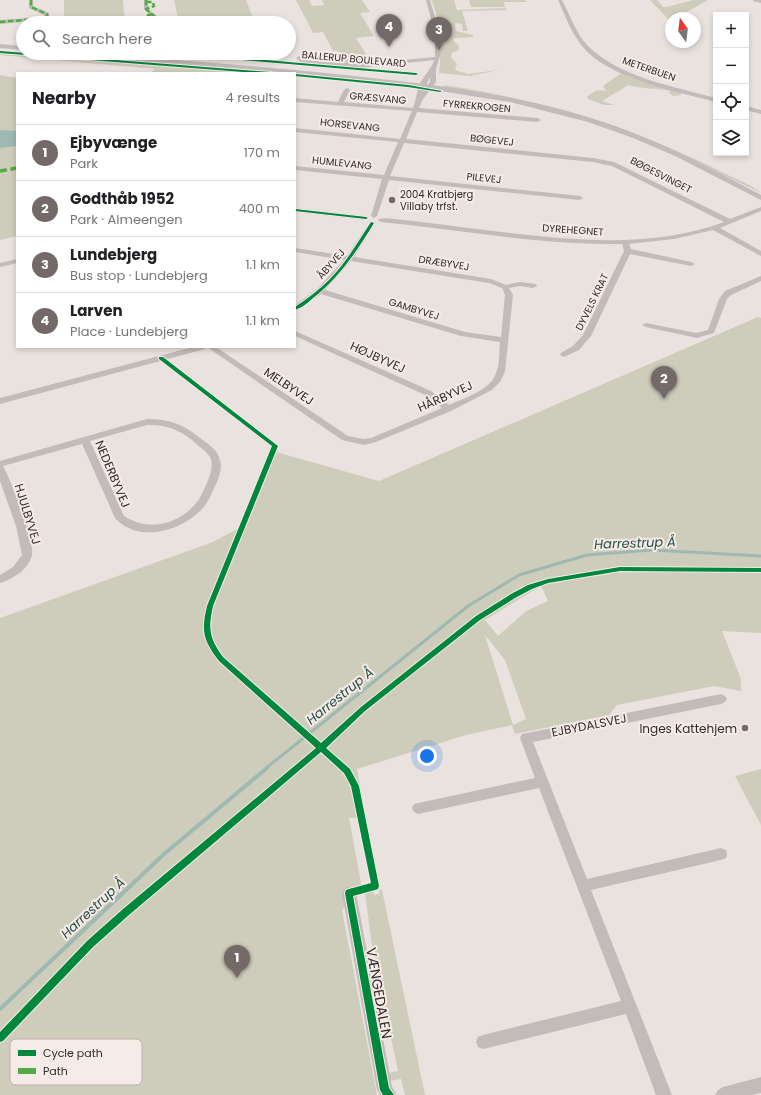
<!DOCTYPE html>
<meta charset="utf-8">
<style>
body{margin:0;font-family:Poppins,sans-serif;background:#f6f6f6;color:#202124}
.controls{position:absolute;right:12px;top:12px;display:grid;overflow:hidden;border-radius:0px;box-shadow:0 2px 6px #0003}
.controls button{width:36px;height:36px;display:grid;place-items:center;padding:0;border:0;border-bottom:1px solid #e0e0e0;background:#fff;color:#202124;font:20px sans-serif}
.compass{position:absolute;left:665px;top:12px;width:36px;height:36px;border-radius:50%;background:#fff;box-shadow:0 2px 6px #0003;rotate:346deg}
.you{position:absolute;left:427px;top:756px;width:14px;height:14px;margin:-10px;border:3px solid #fff;border-radius:50%;background:#1a73e8;box-shadow:0 0 0 6px #1a73e833}
.badge{display:grid;place-items:center;width:26px;height:26px;border-radius:50%;background:#736968;color:#fff;font-size:13px;font-weight:700}
.pin{position:absolute;translate:-50% -33px;filter:drop-shadow(0 1px 2px #0008)}
.pin::after{content:'';position:absolute;top:21px;width:14px;height:12px;background:inherit;clip-path:polygon(0 0,100% 0,50% 100%)}
.list{margin:0;padding:0;list-style:none}
h2{display:flex;justify-content:space-between;align-items:center;height:52px;margin:0;padding:0 16px;font-size:17px}
h2 small{font-size:13px;font-weight:400;color:#757577}
.list li{display:grid;grid-template-columns:26px 1fr auto;gap:12px;align-items:center;box-sizing:border-box;height:56px;padding:0 16px;border-top:1px solid #e0e0e0}
.list b{display:block;font-size:15px;white-space:nowrap}
.list p{margin:0;font-size:13px;white-space:nowrap;color:#757577}
.list em{font-size:13px;font-style:normal;color:#757577}
.icon{flex:none;width:22px;height:22px;fill:none;stroke:currentColor;stroke-width:2;stroke-linecap:round;stroke-linejoin:round}
.map{position:relative;flex:none;width:761px;height:1095px;overflow:hidden}
.search{position:absolute;background:#fff;box-shadow:0 2px 6px #0003;left:16px;top:16px;width:280px;height:44px;display:flex;align-items:center;gap:10px;box-sizing:border-box;padding:0 14px;border-radius:22px;color:#757577;font-size:15px}
.panel{position:absolute;background:#fff;box-shadow:0 2px 6px #0003;left:16px;top:72px;width:280px;height:276px;border-radius:0px}
.map>svg:first-child{display:block}
.green{fill:#cecdbb;fill-rule:evenodd}
.water{fill:#9eb9b2}
.lines{fill:none;stroke-linecap:round;stroke-linejoin:round}
.stream-far1{stroke:#9eb9b2;stroke-width:3}
.stream{stroke:#9eb9b2;stroke-width:4}
.minor{fill:#c2bbb9;fill-rule:evenodd}
.tertiary{fill:#c2bbb9;fill-rule:evenodd}
.quiet-far1{stroke:#54aa44;stroke-width:2.5;stroke-dasharray:5.5 2.5;stroke-linecap:butt}
.quiet{stroke:#54aa44;stroke-width:3.5;stroke-dasharray:7 3.5;stroke-linecap:butt}
.cycleway-casing{stroke:#f6ebe7;stroke-width:2}
.cycleway{fill:#00873e;fill-rule:evenodd}
.poi-dot{fill:#736968;stroke:#f6ebe7;stroke-width:1.5}
.labels{text-anchor:middle;dominant-baseline:central;stroke-width:4;stroke-linejoin:round;paint-order:stroke}
.far-street-label{font-size:10px;fill:#332828;stroke:#f6ebe7}
.far-poi-label{font-size:10px;fill:#332828;stroke:#f6ebe7;text-anchor:start}
.street-label{font-size:12px;fill:#332828;stroke:#f6ebe7}
.poi-label{font-size:12px;fill:#332828;stroke:#f6ebe7;text-anchor:end}
.water-label{font-size:13px;font-style:italic;fill:#234e46;stroke:#f6ebe7}
.near-street-label{font-size:14px;fill:#332828;stroke:#f6ebe7}
.key{fill:#f6ebe7;stroke:#bcb0ae;stroke-width:1}
.key-label{font-size:11px;fill:#332828}
</style>
<div class="map">
<svg width="761" height="1095" viewBox="0 0 761 1095">
<rect width="100%" height="100%" fill="#eae2df"/>
<path class="green" d="M 64,0 L 123,0 L 125,23 L 81,23 L 81,17 L 64,18 Z
M 174,0 L 246,0 L 255,23 L 179,23 Z
M 296,0 L 309,0 L 312,6 L 324,5 L 322,0 L 362,0 L 370,12 L 360,13 L 374,36 L 356,38 L 370,61 L 346,64 L 338,51 L 333,51 L 323,32 L 313,33 Z
M 432,0 L 454,0 L 457,10 L 505,8 L 507,10 L 462,11 L 468,31 L 463,31 L 462,24 L 455,23 L 456,31 L 473,35 L 473,37 L 455,38 L 453,40 L 459,46 L 459,50 L 452,53 L 451,57 L 457,64 L 455,70 L 468,74 L 499,70 L 470,76 L 439,73 L 442,34 Z
M 469,0 L 524,0 L 528,2 L 504,2 L 505,7 L 471,7 Z
M 650,0 L 657,0 L 663,7 L 667,7 L 693,0 L 708,0 L 676,18 L 671,18 L 671,22 Z
M 0,51 L 23,53 L 284,73 L 253,71 Z
M 0,53 L 243,72 L 150,73 L 155,69 L 0,55 Z
M 623,72 L 681,92 L 681,95 L 673,96 L 669,93 L 670,91 C 656,88 642,89 628,85 L 616,93 L 612,92 L 615,93 L 602,101 L 614,105 L 604,105 L 588,99 L 587,97 C 594,91 598,89 606,91 L 603,86 Z
M 0,75 L 17,78 L 17,236 L 0,240 Z
M 445,85 C 542,100 634,128 722,172 C 731,177 755,186 761,193 L 663,146 L 527,101 L 444,87 Z
M 758,317 L 761,318 L 761,633 L 722,631 L 741,679 L 741,691 L 714,686 L 617,705 L 609,715 L 515,734 L 512,725 L 466,735 L 357,769 L 366,818 L 349,818 L 362,888 L 342,910 L 377,1095 L 0,1095 L 0,618 L 213,542 L 237,529 L 244,529 L 276,452 L 379,481 ZM 541,586 L 548,601 L 526,611 L 498,636 L 485,620 ZM 485,635 L 505,660 L 526,719 L 513,725 Z
M 761,769 L 761,825 L 735,776 Z
M 379,890 L 382,890 L 425,1095 L 405,1095 L 401,1079 L 390,1081 L 389,1073 L 398,1071 L 373,953 L 365,893 L 373,891 L 374,895 L 379,894 Z"/>
<path class="water" d="M 0,130 L 17,131 L 17,146 L 0,148 Z"/>
<g class="lines">
<path class="stream-far1" d="M 265,769 L 468,606 L 519,575 L 587,555 L 652,550 L 761,556"/>
<path class="stream" d="M 0,1009 L 163,855 L 267,768"/>
<path class="minor" d="M 29,0 L 33,0 L 33,6 L 49,13 L 49,22 L 45,22 L 44,20 L 0,24 L 0,20 L 44,17 L 44,15 L 29,8 Z
M 144,0 L 148,0 L 148,9 L 156,15 L 158,20 L 155,23 L 149,23 L 152,20 L 152,17 L 144,9 Z
M 426,0 L 430,0 L 440,34 L 441,53 L 436,69 L 436,82 L 423,99 L 419,108 L 538,118 L 541,120 L 538,122 L 417,112 L 406,139 L 593,158 L 614,162 L 730,219 L 761,207 L 761,211 L 720,228 L 761,251 L 761,256 L 713,230 L 674,239 L 629,244 L 631,249 L 691,262 L 695,264 L 691,266 L 630,254 L 591,336 L 579,350 L 564,357 L 560,355 L 561,353 L 573,346 L 583,335 L 624,251 L 622,244 C 541,245 461,230 381,222 L 378,220 L 379,219 C 386,217 395,219 403,220 C 422,222 441,224 460,227 C 547,237 640,253 724,222 L 612,166 L 593,162 L 404,143 L 390,176 L 580,196 L 583,198 L 580,200 L 389,180 L 377,216 L 374,218 L 371,216 L 382,179 L 295,170 L 295,166 L 384,175 L 398,142 L 295,132 L 295,128 L 400,139 L 412,111 L 295,102 L 295,98 L 338,102 L 344,90 L 347,88 L 350,90 L 344,102 L 413,108 C 416,101 416,93 419,86 C 423,76 431,70 434,60 L 360,68 L 303,64 L 296,58 L 299,56 L 305,60 L 360,64 L 435,57 L 435,34 ZM 430,77 L 430,82 L 424,90 Z
M 558,0 L 562,0 C 570,15 576,33 587,45 C 618,77 675,87 716,98 L 716,102 C 678,92 607,78 582,46 C 571,32 565,15 558,0 Z
M 753,0 L 761,0 L 761,3 L 753,1 Z
M 746,106 L 761,110 L 761,114 L 746,110 Z
M 295,208 L 366,216 L 369,218 L 366,220 L 295,212 Z
M 372,221 L 375,223 L 354,257 L 491,279 L 506,285 L 520,282 L 536,284 L 537,286 L 533,288 L 520,286 L 509,288 L 513,295 L 505,372 L 500,382 L 492,390 L 451,411 L 376,442 L 364,445 L 342,440 L 207,347 L 216,347 L 348,436 L 364,439 L 371,438 L 442,408 L 425,395 L 295,336 L 295,331 L 431,391 L 449,405 C 464,398 491,390 496,373 C 500,364 499,351 500,342 L 461,336 L 321,294 L 295,311 L 295,305 L 317,289 L 344,260 L 295,252 L 295,248 L 347,256 L 370,222 ZM 351,261 L 489,283 L 502,288 L 505,295 L 501,337 L 465,332 L 325,290 Z
M 17,259 L 17,263 L 0,267 L 0,263 Z
M 761,276 L 761,281 L 731,295 L 727,299 L 714,333 L 697,338 L 646,327 L 642,325 L 646,323 L 696,333 L 708,330 L 719,299 L 725,291 Z
M 193,347 L 206,347 L 205,349 L 0,404 L 0,398 Z
M 147,419 C 168,419 184,424 200,438 C 207,443 216,449 219,457 C 223,467 220,475 216,484 C 212,492 209,501 203,508 C 183,530 142,543 118,521 C 113,517 111,508 108,502 C 99,483 91,463 82,444 L 3,466 C 11,480 35,542 32,555 C 29,569 13,579 0,583 L 0,575 L 13,567 L 22,555 L 16,526 L 0,481 L 0,461 ZM 147,425 C 165,424 178,429 192,440 C 197,445 206,451 210,457 C 214,465 210,475 207,483 C 204,489 201,497 197,502 C 179,525 148,532 124,516 L 90,441 Z
M 721,694 L 725,696 L 727,699 L 725,702 L 721,704 L 533,742 L 587,879 L 721,848 L 726,850 L 727,854 L 726,858 L 721,860 L 591,890 L 672,1095 L 656,1095 L 626,1014 L 483,1049 L 478,1047 L 476,1042 L 478,1037 L 483,1035 L 621,1001 L 539,788 L 418,814 L 414,812 L 412,808 L 414,804 L 535,778 L 520,738 L 522,734 Z
M 349,887 L 354,889 L 356,893 L 392,1087 L 397,1095 L 380,1095 L 377,1090 L 342,893 L 344,889 Z
M 761,1077 L 761,1093 L 752,1095 L 715,1095 L 718,1090 L 723,1087 Z"/>
<path class="tertiary" d="M 0,44 L 23,46 L 23,50 L 0,48 Z
M 51,53 L 80,53 C 178,60 275,67 372,78 C 447,86 522,96 594,119 C 653,137 707,166 761,195 L 761,200 L 675,156 L 633,138 L 588,122 L 510,102 L 427,89 L 295,73 L 54,55 Z"/>
<path class="quiet-far1" d="M 31,0 L 31,7 L 47,14 L 47,21
M 146,0 L 146,9 L 154,16 L 155,20 L 152,23
M 146,2 L 153,2 L 154,6 L 146,9
M 152,14 L 146,16 L 147,21 L 153,22
M 0,22 L 47,18"/>
<path class="quiet" d="M 0,171 L 17,168"/>
<g class="cycleway-casing">
<path id="cycleway" d="M 0,51 L 270,72 L 272,73 L 257,73 L 0,53 Z
M 137,53 L 158,53 L 219,56 L 416,73 L 418,74 L 416,75 L 219,58 L 139,54 Z
M 295,74 L 408,85 L 442,91 L 440,92 L 408,87 L 295,76 Z
M 295,209 L 366,217 L 368,218 L 366,219 L 295,211 Z
M 371,222 L 374,223 C 357,251 339,278 313,298 C 308,303 301,308 295,310 L 295,307 C 307,299 319,290 329,280 C 346,263 358,242 371,222 Z
M 159,357 L 163,357 L 278,446 L 213,606 C 208,629 209,638 223,657 L 321,743 L 361,707 L 476,616 L 511,594 L 528,585 L 548,579 L 620,567 L 761,568 L 761,572 L 620,571 L 548,583 L 532,589 L 515,598 L 480,620 L 365,711 L 326,748 L 350,769 L 359,786 L 379,886 L 378,889 L 375,890 L 353,896 L 389,1088 L 394,1095 L 383,1095 L 380,1090 L 345,893 L 346,890 L 349,889 L 371,883 L 351,786 L 344,773 L 321,752 L 129,915 L 93,947 L 3,1041 L 0,1042 L 0,1032 L 87,941 L 123,909 L 316,748 L 219,661 C 203,640 201,631 207,606 L 272,446 L 159,359 Z"/>
</g>
<use href="#cycleway" class="cycleway"/>
</g>
<g class="poi-dot">
<circle cx="392" cy="200" r="4"/>
<circle cx="745" cy="728" r="4"/>
</g>
<g class="labels">
<g class="far-street-label">
<text transform="translate(354 59) rotate(5)">BALLERUP BOULEVARD</text>
<text transform="translate(649 69) rotate(19)">METERBUEN</text>
<text transform="translate(378 98) rotate(5)">GRÆSVANG</text>
<text transform="translate(477 106) rotate(5)">FYRREKROGEN</text>
<text transform="translate(350 125) rotate(6)">HORSEVANG</text>
<text transform="translate(492 140) rotate(6)">BØGEVEJ</text>
<text transform="translate(342 163) rotate(6)">HUMLEVANG</text>
<text transform="translate(661 175) rotate(27)">BØGESVINGET</text>
<text transform="translate(484 178) rotate(6)">PILEVEJ</text>
<text transform="translate(573 230) rotate(4)">DYREHEGNET</text>
<text transform="translate(444 263) rotate(9)">DRÆBYVEJ</text>
<text transform="translate(331 264) rotate(-49)">ÅBYVEJ</text>
<text transform="translate(592 302) rotate(-64)">DYVELS KRAT</text>
<text transform="translate(414 309) rotate(17)">GAMBYVEJ</text>
</g>
<g class="far-poi-label">
<text x="400" y="194">2004 Kratbjerg<tspan x="400" dy="12">Villaby trfst.</tspan></text>
</g>
<g class="street-label">
<text transform="translate(378 357) rotate(24)">HØJBYVEJ</text>
<text transform="translate(289 386) rotate(34)">MELBYVEJ</text>
<text transform="translate(445 396) rotate(-24)">HÅRBYVEJ</text>
<text transform="translate(113 474) rotate(67)">NEDERBYVEJ</text>
<text transform="translate(28 514) rotate(73)">HJULBYVEJ</text>
<text transform="translate(589 725) rotate(-11)">EJBYDALSVEJ</text>
</g>
<g class="poi-label">
<text x="737" y="728">Inges Kattehjem</text>
</g>
<g class="water-label">
<text transform="translate(635 543) rotate(-2)">Harrestrup Å</text>
<text transform="translate(340 696) rotate(-39)">Harrestrup Å</text>
<text transform="translate(93 908) rotate(-43)">Harrestrup Å</text>
</g>
<g class="near-street-label">
<text transform="translate(379 993) rotate(80)">VÆNGEDALEN</text>
</g>
</g>
<rect x="10" y="1039" width="132" height="46" rx="6" class="key"/>
<rect x="18" y="1050" width="18" height="6" fill="#00873e"/>
<rect x="18" y="1068" width="18" height="6" fill="#54aa44"/>
<g class="key-label">
<text x="43" y="1057">Cycle path</text>
<text x="43" y="1075">Path</text>
</g>
</svg>
<div class="controls">
<button>+</button>
<button>−</button>
<button><svg class="icon" aria-label="locate" viewBox="0 0 24 24"><circle cx="12" cy="12" r="6"/><path d="M12 2v4M12 18v4M2 12h4M18 12h4"/></svg></button>
<button><svg class="icon" aria-label="layers" viewBox="0 0 24 24"><path d="M12 4l9 5-9 5-9-5zM3 14l9 5 9-5"/></svg></button>
</div>
<svg class="compass" viewBox="-18 -18 36 36"><path d="M0-13l5 13h-10z" fill="#e53935"/><path d="M0 13l5-13h-10z" fill="#757577"/></svg>
<div class="you"></div>
<div class="pin badge" style="left:237px;top:978px">1</div>
<div class="pin badge" style="left:664px;top:399px">2</div>
<div class="pin badge" style="left:439px;top:50px">3</div>
<div class="pin badge" style="left:389px;top:47px">4</div>
<div class="search"><svg class="icon" aria-label="search" viewBox="0 0 24 24"><circle cx="10" cy="10" r="6"/><path d="M15 15l6 6"/></svg>Search here</div>
<section class="panel">
<h2>Nearby<small>4 results</small></h2>
<ul class="list">
<li><span class="badge">1</span><div><b>Ejbyvænge</b><p>Park</p></div><em>170 m</em></li>
<li><span class="badge">2</span><div><b>Godthåb 1952</b><p>Park · Almeengen</p></div><em>400 m</em></li>
<li><span class="badge">3</span><div><b>Lundebjerg</b><p>Bus stop · Lundebjerg</p></div><em>1.1 km</em></li>
<li><span class="badge">4</span><div><b>Larven</b><p>Place · Lundebjerg</p></div><em>1.1 km</em></li>
</ul>
</section>
</div>
